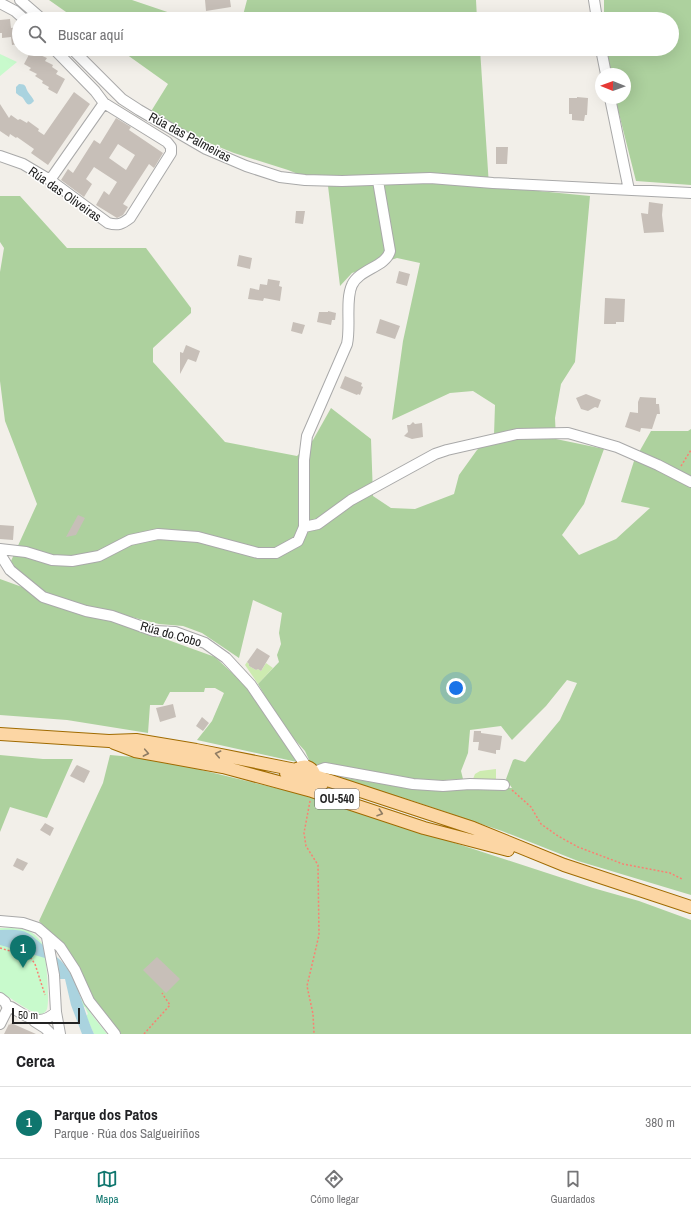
<!DOCTYPE html>
<html lang="es">
<meta charset="utf-8">
<style>
body{margin:0;font-family:"Archivo Narrow",sans-serif;background:#f6f6f6;color:#202124}
.compass{position:absolute;left:595px;top:68px;width:36px;height:36px;border-radius:50%;background:#fff;box-shadow:0 4px 16px #0002;rotate:271deg}
.scale{position:absolute;left:12px;bottom:10px;width:68px;box-sizing:border-box;padding-left:4px;border:2px solid #222;border-top:0;font-size:11px;line-height:14px;white-space:nowrap;color:#222;-webkit-text-stroke:3px #fff;paint-order:stroke}
.you{position:absolute;left:456px;top:688px;width:14px;height:14px;margin:-10px;border:3px solid #fff;border-radius:50%;background:#1a73e8;box-shadow:0 0 0 6px #1a73e833}
.badge{display:grid;place-items:center;width:26px;height:26px;border-radius:50%;background:#0f766e;color:#fff;font-size:13px;font-weight:700}
.pin{position:absolute;translate:-50% -33px;filter:drop-shadow(0 1px 2px #0008)}
.pin::after{content:'';position:absolute;top:21px;width:14px;height:12px;background:inherit;clip-path:polygon(0 0,100% 0,50% 100%)}
.list{margin:0;padding:0;list-style:none}
h2{display:flex;justify-content:space-between;align-items:center;height:52px;margin:0;padding:0 16px;font-size:17px}
h2 small{font-size:13px;font-weight:400;color:#757577}
.list li{display:grid;grid-template-columns:26px 1fr auto;gap:12px;align-items:center;box-sizing:border-box;height:72px;padding:0 16px;border-top:1px solid #e0e0e0}
.list b{display:block;font-size:15px;white-space:nowrap}
.list p{margin:0;font-size:13px;white-space:nowrap;color:#757577}
.list em{font-size:13px;font-style:normal;color:#757577}
.icon{flex:none;width:22px;height:22px;fill:none;stroke:currentColor;stroke-width:2;stroke-linecap:round;stroke-linejoin:round}
.map{position:relative;flex:none;width:691px;height:1034px;overflow:hidden}
.search{position:absolute;background:#fff;box-shadow:0 4px 16px #0002;left:12px;right:12px;top:12px;height:44px;display:flex;align-items:center;gap:10px;box-sizing:border-box;padding:0 14px;border-radius:22px;color:#757577;font-size:15px}
.sheet{height:124px;background:#fff}
nav{display:flex;justify-content:space-around;align-items:center;box-sizing:border-box;height:56px;border-top:1px solid #e0e0e0;background:#fff;font-size:11px;color:#757577}
nav a{display:grid;justify-items:center;gap:2px}
nav .on{color:#0f766e}
.map>svg:first-child{display:block}
.grass{fill:#cdebb0}
.forest{fill:#add19e}
.park{fill:#c8facc}
.water{fill:#aad3df}
.building{fill:#c7bfb8;fill-rule:evenodd}
.lines{fill:none;stroke-linecap:round;stroke-linejoin:round}
.minor-casing{stroke:#a9a9a9;stroke-width:12}
.major-casing{stroke:#a06b00;stroke-width:14}
.path{stroke:#fa8072;stroke-width:1.5;stroke-dasharray:2 2;stroke-linecap:butt}
.minor{stroke:#fff;stroke-width:10}
.major{stroke:#fcd6a4;stroke-width:12}
.oneway{stroke:#8f7c63}
.labels{text-anchor:middle;dominant-baseline:central;stroke-width:3;stroke-linejoin:round;paint-order:stroke}
.shield{fill:#fff;stroke:#646464;stroke-width:1}
.shield-label{font-size:12px;font-weight:bold;fill:#222}
.street-label{font-size:13px;fill:#222;stroke:#fff}
</style>
<div class="map">
<svg width="691" height="1034" viewBox="0 0 691 1034">
<rect width="100%" height="100%" fill="#f2efe9"/>
<path class="grass" d="M 247,662 L 249,664 L 249,666 L 256,670 L 258,669 L 261,671 L 266,663 L 273,668 L 258,684 L 245,665 Z
M 496,769 L 496,779 L 473,779 L 475,774 L 480,771 Z"/>
<path class="forest" d="M 49,0 L 132,0 L 188,19 L 76,19 Z
M 247,0 L 476,0 L 477,19 L 242,19 Z
M 604,0 L 691,0 L 691,185 L 636,181 L 615,98 L 625,98 L 625,74 L 609,74 L 605,49 L 672,49 L 672,19 L 604,19 Z
M 119,49 L 480,49 L 489,186 L 590,196 L 575,362 L 561,384 L 555,418 L 556,439 L 604,449 L 584,504 L 562,535 L 579,555 L 616,539 L 650,508 L 621,502 L 634,461 L 651,431 L 688,431 L 691,429 L 691,895 L 578,861 L 502,831 L 413,801 L 322,774 L 421,790 L 512,788 L 506,779 L 513,760 L 515,759 L 525,762 L 560,720 L 577,683 L 567,680 L 546,706 L 512,740 L 501,726 L 470,730 L 468,753 L 461,771 L 463,779 L 428,781 L 405,779 L 326,763 L 315,768 L 310,762 L 305,751 L 287,731 L 270,705 L 258,684 L 279,662 L 277,655 L 281,644 L 279,633 L 282,613 L 253,600 L 239,658 L 202,633 L 183,626 L 159,624 L 80,604 L 41,591 L 18,572 L 11,561 L 37,504 L 5,421 L 0,381 L 0,272 L 4,248 L 0,242 L 0,196 L 20,196 L 67,248 L 146,248 L 191,308 L 191,313 L 153,348 L 153,362 L 225,442 L 297,456 L 313,440 L 331,408 L 371,439 L 373,496 L 391,508 L 415,509 L 454,494 L 459,475 L 477,450 L 494,435 L 495,405 L 473,391 L 450,393 L 392,420 L 403,341 L 420,263 L 397,258 L 352,273 L 340,286 L 328,186 L 288,170 L 234,153 L 192,136 L 150,113 L 168,84 Z
M 0,579 L 215,657 L 244,684 L 297,762 L 197,740 L 212,721 L 224,693 L 215,688 L 205,688 L 204,692 L 170,692 L 163,705 L 150,705 L 148,733 L 67,720 L 0,715 Z
M 0,755 L 43,759 L 73,759 L 47,818 L 10,807 L 0,832 Z
M 110,755 L 133,757 L 189,767 L 317,798 L 593,888 L 639,901 L 691,920 L 691,1034 L 120,1034 L 87,989 L 69,951 L 59,939 L 50,934 L 39,921 L 103,783 Z"/>
<path class="park" d="M 0,54 L 17,62 L 0,76 Z
M 0,928 C 12,928 26,927 35,935 C 38,938 41,941 43,945 C 46,955 50,999 47,1009 C 46,1012 43,1014 40,1014 C 32,1014 10,997 0,992 Z
M 82,997 L 92,1015 L 107,1034 L 94,1034 L 86,1016 L 88,1014 L 85,1007 L 83,1007 L 81,998 Z"/>
<path class="water" d="M 19,84 C 27,84 25,87 28,92 C 30,95 33,98 34,101 C 27,109 26,101 22,97 C 20,96 18,95 16,93 L 16,87 Z
M 0,930 C 27,929 27,931 46,948 C 52,953 59,958 64,964 C 80,984 83,1011 94,1034 L 82,1034 L 71,1005 L 65,979 L 59,979 L 58,964 L 45,958 L 0,945 Z"/>
<path class="building" d="M 205,0 L 230,0 L 231,7 L 206,11 Z
M 10,19 L 11,28 L 19,27 L 19,44 L 12,45 L 11,37 L 2,38 L 2,33 L 0,33 L 0,20 Z
M 32,49 L 41,53 L 40,55 L 47,58 L 45,61 L 53,65 L 52,67 L 58,71 L 56,74 L 65,79 L 57,94 L 48,89 L 49,87 L 42,83 L 43,81 L 35,76 L 37,74 L 29,70 L 31,68 L 24,64 Z
M 74,92 L 90,104 L 48,165 L 31,153 L 34,149 L 17,137 L 16,138 L 10,134 L 9,137 L 0,131 L 0,104 L 9,118 L 11,115 L 18,120 L 20,119 L 27,123 L 28,121 L 39,129 L 38,131 L 44,135 Z
M 577,97 L 588,98 L 587,115 L 585,115 L 584,121 L 572,120 L 572,114 L 569,114 L 569,98 L 577,98 Z
M 116,118 L 131,127 L 129,130 L 163,153 L 154,168 L 149,164 L 123,204 L 128,207 L 123,215 L 117,218 L 96,205 L 104,191 L 109,195 L 117,182 L 94,167 L 86,179 L 92,184 L 84,197 L 61,180 L 68,169 L 73,173 L 94,140 L 100,144 ZM 118,144 L 135,155 L 126,170 L 109,158 Z
M 496,147 L 508,147 L 507,164 L 496,164 Z
M 649,202 L 663,204 L 662,215 L 664,232 L 644,233 L 641,213 L 648,214 Z
M 296,211 L 305,211 L 303,224 L 295,223 Z
M 239,255 L 252,258 L 250,269 L 237,266 Z
M 399,271 L 410,274 L 407,286 L 396,283 Z
M 268,279 L 280,281 L 279,286 L 282,287 L 280,301 L 264,298 L 263,301 L 248,299 L 250,288 L 259,290 L 260,284 L 267,285 Z
M 605,298 L 625,299 L 624,322 L 616,322 L 616,324 L 604,324 Z
M 328,311 L 336,313 L 335,320 L 332,320 L 331,325 L 317,322 L 319,312 L 328,312 Z
M 380,319 L 400,326 L 395,339 L 376,333 Z
M 293,322 L 305,325 L 302,334 L 291,331 Z
M 186,345 L 200,351 L 196,362 L 188,359 L 180,374 L 180,352 L 183,353 Z
M 345,376 L 362,383 L 361,386 L 363,387 L 360,395 L 358,394 L 357,395 L 340,388 Z
M 586,394 L 601,400 L 598,408 L 595,407 L 588,411 L 581,409 L 576,398 Z
M 640,397 L 656,398 L 656,404 L 659,404 L 660,414 L 657,414 L 652,429 L 641,428 L 640,432 L 625,427 L 630,412 L 638,413 L 638,402 Z
M 413,422 L 415,424 L 422,423 L 423,437 L 412,439 L 404,436 L 408,432 L 407,425 L 410,425 Z
M 78,515 L 85,518 L 76,535 L 66,537 Z
M 0,525 L 14,526 L 13,540 L 0,539 Z
M 257,648 L 270,656 L 261,671 L 258,669 L 256,670 L 249,666 L 249,664 L 247,662 Z
M 173,704 L 176,717 L 160,722 L 156,708 Z
M 202,717 L 209,723 L 203,731 L 196,726 Z
M 474,731 L 481,731 L 481,733 L 502,736 L 500,750 L 496,750 L 496,754 L 478,750 L 479,742 L 473,742 Z
M 77,765 L 90,771 L 84,783 L 70,776 L 76,766 Z
M 45,823 L 54,828 L 50,836 L 40,830 Z
M 17,858 L 28,863 L 23,871 L 13,866 Z
M 157,957 L 180,979 L 166,993 L 143,970 Z
M 11,1023 L 36,1034 L 4,1034 L 9,1024 L 10,1025 Z"/>
<g class="lines">
<g class="minor-casing">
<path id="minor" d="M 20,0 L 42,19
M 594,0 L 597,19
M 0,3 L 15,11 L 24,19
M 72,49 L 122,99 L 139,110 L 206,149 L 246,166 L 280,177 L 305,180 L 342,181 L 430,178 L 493,183 L 691,193
M 601,49 L 606,74
M 610,98 L 629,190
M 0,156 L 23,164 L 50,180 L 108,223 C 118,226 122,224 130,218 L 171,153 L 171,147 L 167,142 L 104,103 L 95,91 L 54,49
M 50,180 L 104,103
M 304,527 L 318,524 L 351,500 L 435,454 L 447,450 L 517,434 L 568,433 L 617,447 L 658,465 L 691,482
M 0,549 L 26,552 L 52,560 L 72,561 L 99,556 L 130,540 L 158,534 L 198,537 L 258,553 L 276,553 L 298,541 L 304,527 L 304,460 L 307,436 L 347,344 C 351,326 345,300 352,285 C 359,269 386,267 390,251 L 378,181
M 0,554 L 10,570 L 43,597 L 86,611 L 112,616 L 154,631 L 175,632 L 205,643 L 226,658 L 251,685 L 306,766
M 314,772 L 325,768 L 413,784 L 443,786 L 470,784 L 504,785
M 0,921 L 23,923 L 38,928 L 60,947 L 75,970 L 89,1001 L 115,1034
M 47,937 L 54,975 L 56,1012 L 60,1034
M 0,998 L 5,1002 L 8,1008
M 34,1021 L 45,1028 L 51,1034
M 0,1024 L 8,1008 L 11,1007 C 28,1017 39,1028 56,1012"/>
</g>
<g class="major-casing">
<path id="major" d="M 0,734 L 109,741 L 136,740 L 196,750 L 296,770 C 304,764 312,766 315,776 L 473,828 L 564,865 L 691,907
M 114,743 L 135,751 L 223,767 L 312,791 L 424,828 L 508,850
M 286,773 L 322,784"/>
</g>
<path class="path" d="M 681,466 L 691,450
M 512,790 L 531,807 L 541,824 L 558,836 L 578,847 L 623,864 L 670,873 L 682,879
M 310,801 L 304,833 L 306,846 L 318,865 L 319,935 L 307,986 L 313,1014 L 314,1034
M 0,948 L 30,957 L 35,964 L 45,995
M 144,1034 L 170,1005 L 162,993"/>
<use href="#minor" class="minor"/>
<use href="#major" class="major"/>
</g>
<defs><path id="oneway-chevron" d="M-2-3.5L2.5 0L-2 3.5" fill="none" stroke-width="1.6" stroke-linecap="round" stroke-linejoin="round"/></defs>
<g class="oneway">
<use href="#oneway-chevron" transform="translate(146 753) rotate(11)"/>
<use href="#oneway-chevron" transform="translate(218 754) rotate(-168)"/>
<use href="#oneway-chevron" transform="translate(380 813) rotate(18)"/>
</g>
<g class="labels">
<rect class="shield" x="315" y="789" width="44" height="20" rx="3"/>
<g class="shield-label">
<text x="337" y="799">OU-540</text>
</g>
<g class="street-label">
<text transform="translate(190 137) rotate(28)">Rúa das Palmeiras</text>
<text transform="translate(65 194) rotate(35)">Rúa das Oliveiras</text>
<text transform="translate(171 634) rotate(16)">Rúa do Cobo</text>
</g>
</g>
</svg>
<svg class="compass" viewBox="-18 -18 36 36"><path d="M0-13l5 13h-10z" fill="#e53935"/><path d="M0 13l5-13h-10z" fill="#757577"/></svg>
<div class="scale">50 m</div>
<div class="you"></div>
<div class="pin badge" style="left:23px;top:968px">1</div>
<div class="search"><svg class="icon" aria-label="search" viewBox="0 0 24 24"><circle cx="10" cy="10" r="6"/><path d="M15 15l6 6"/></svg>Buscar aquí</div>
</div>
<section class="sheet">
<h2>Cerca<small></small></h2>
<ul class="list">
<li><span class="badge">1</span><div><b>Parque dos Patos</b><p>Parque · Rúa dos Salgueiriños</p></div><em>380 m</em></li>
</ul>
</section>
<nav>
<a class="on"><svg class="icon" aria-label="map" viewBox="0 0 24 24"><path d="M3 6l6-2 6 2 6-2v14l-6 2-6-2-6 2zM9 4v14M15 6v14"/></svg>Mapa</a>
<a><svg class="icon" aria-label="directions" viewBox="0 0 24 24"><path d="M12 3l9 9-9 9-9-9zM9 14v-3h6M13 9l2 2-2 2"/></svg>Cómo llegar</a>
<a><svg class="icon" aria-label="saved" viewBox="0 0 24 24"><path d="M7 4h10v16l-5-4-5 4z"/></svg>Guardados</a>
</nav>
